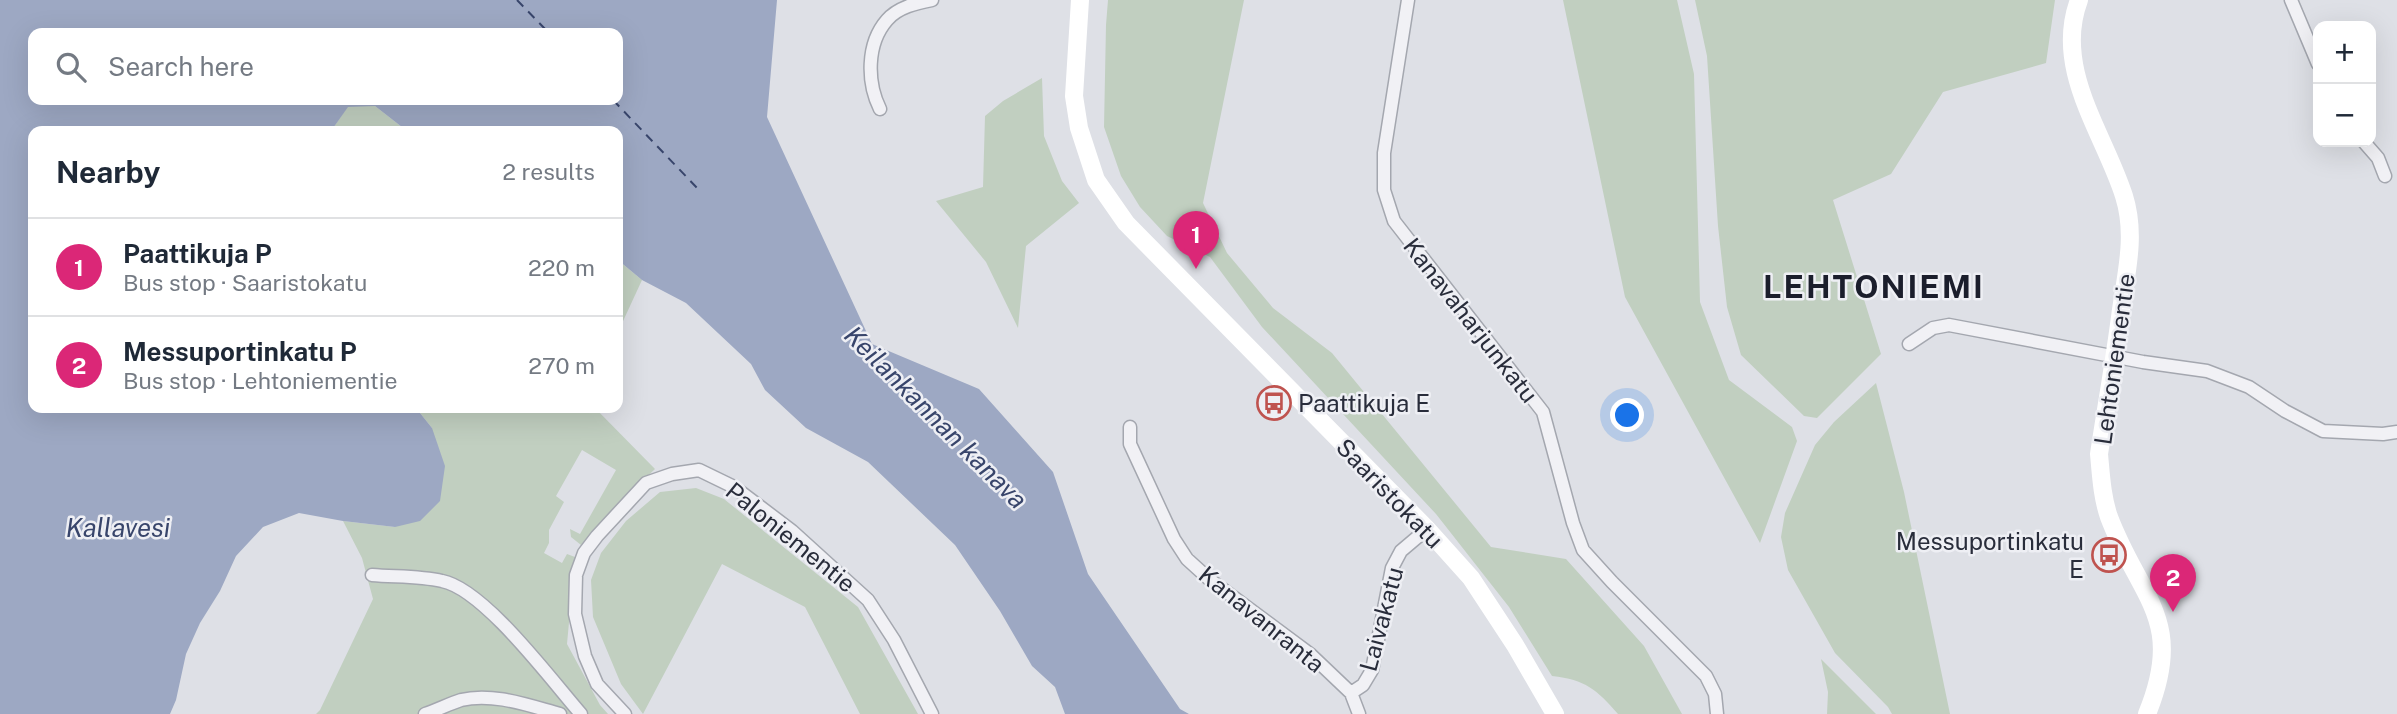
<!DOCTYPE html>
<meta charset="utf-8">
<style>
body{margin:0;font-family:"Public Sans",sans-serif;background:#f2f2f3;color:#1f2937}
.controls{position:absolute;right:21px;top:21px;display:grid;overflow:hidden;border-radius:14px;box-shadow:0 7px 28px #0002}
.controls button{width:63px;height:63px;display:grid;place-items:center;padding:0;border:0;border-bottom:2px solid #e0e1e3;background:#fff;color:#1f2937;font:35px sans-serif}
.you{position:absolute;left:1628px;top:416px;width:24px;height:24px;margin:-18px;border:5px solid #fff;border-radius:50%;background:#1a73e8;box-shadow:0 0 0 10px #1a73e833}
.badge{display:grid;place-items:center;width:46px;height:46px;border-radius:50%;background:#db2777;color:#fff;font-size:23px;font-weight:700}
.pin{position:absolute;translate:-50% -58px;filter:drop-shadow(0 2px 4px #0008)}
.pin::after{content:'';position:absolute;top:37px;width:24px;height:21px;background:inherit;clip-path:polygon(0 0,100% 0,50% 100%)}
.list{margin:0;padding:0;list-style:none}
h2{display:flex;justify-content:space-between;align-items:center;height:91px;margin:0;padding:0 28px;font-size:30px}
h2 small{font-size:23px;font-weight:400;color:#747a83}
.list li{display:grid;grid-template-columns:46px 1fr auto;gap:21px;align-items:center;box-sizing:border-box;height:98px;padding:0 28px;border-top:2px solid #e0e1e3}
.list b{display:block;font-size:26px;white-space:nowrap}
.list p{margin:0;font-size:23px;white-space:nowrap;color:#747a83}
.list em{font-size:23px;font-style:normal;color:#747a83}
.icon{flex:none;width:38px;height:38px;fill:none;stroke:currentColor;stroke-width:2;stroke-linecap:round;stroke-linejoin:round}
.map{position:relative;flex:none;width:2397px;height:714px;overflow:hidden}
.search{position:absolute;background:#fff;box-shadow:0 7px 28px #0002;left:28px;top:28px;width:595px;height:77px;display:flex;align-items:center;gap:18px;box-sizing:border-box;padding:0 24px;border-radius:14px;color:#747a83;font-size:26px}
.panel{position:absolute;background:#fff;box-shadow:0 7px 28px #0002;left:28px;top:126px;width:595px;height:287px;border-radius:14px}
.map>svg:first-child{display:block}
.green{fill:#c1cfc0}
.water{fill:#9da8c3;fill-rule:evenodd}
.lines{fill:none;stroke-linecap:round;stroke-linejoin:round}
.ferry{stroke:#38456b;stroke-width:2;stroke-dasharray:9 7;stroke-linecap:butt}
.street-casing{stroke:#a4a7af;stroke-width:15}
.street{stroke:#f1f1f5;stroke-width:12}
.secondary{stroke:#fff;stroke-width:18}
.labels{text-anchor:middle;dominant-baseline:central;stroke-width:5;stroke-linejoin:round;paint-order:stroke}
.street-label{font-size:24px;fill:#292d3b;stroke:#eeeff4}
.poi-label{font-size:24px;fill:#292d3b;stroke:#eeeff4;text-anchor:start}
.water-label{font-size:26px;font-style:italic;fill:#38456b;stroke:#eeeff4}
.district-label{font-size:32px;font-weight:bold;letter-spacing:2px;fill:#1b1e2c;stroke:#eeeff4}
</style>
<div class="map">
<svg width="2397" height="714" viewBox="0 0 2397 714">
<rect width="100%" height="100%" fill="#dee0e6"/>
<path class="green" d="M 1108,0 L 1244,0 L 1203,203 L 1227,253 L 1273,308 L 1332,353 L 1491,547 L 1566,559 L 1644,646 L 1682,714 L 1618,714 C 1596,689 1586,680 1552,676 L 1509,607 L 1436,514 L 1262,327 L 1210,257 L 1167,236 L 1140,207 L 1121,176 L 1104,127 L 1106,25 Z
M 1563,0 L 1677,0 L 1694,74 L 1700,302 L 1729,380 L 1792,427 L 1797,441 L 1760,543 L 1625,297 Z
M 1695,0 L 2055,0 L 2046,63 L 1943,92 L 1891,174 L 1833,200 L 1881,354 L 1817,418 L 1804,416 L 1741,355 L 1727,307 L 1718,226 L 1707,56 Z
M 1042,78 L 1044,136 L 1062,181 L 1079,203 L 1026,246 L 1018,328 L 986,262 L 936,201 L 983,187 L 985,116 L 1003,101 Z
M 348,106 L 375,106 L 407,131 L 331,131 Z
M 618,260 L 642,280 L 618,332 Z
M 1876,383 L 1904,492 L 1950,714 L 1892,714 L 1888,707 L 1835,653 L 1788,570 L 1781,537 L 1785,513 L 1815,445 L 1834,422 Z
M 416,408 L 595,408 L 655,469 L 621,501 L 581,545 L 571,537 L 570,529 L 580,534 L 616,470 L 582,450 L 556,496 L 564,502 L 549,530 L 549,543 L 544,553 L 562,563 L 567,554 L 575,557 L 567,644 L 600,705 L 608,714 L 316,714 L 320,710 L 373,599 L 362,558 L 343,521 L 395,527 L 432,428 Z
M 696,488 L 724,499 L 858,607 L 918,714 L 860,714 L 805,607 L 722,564 L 643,714 L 621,684 L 593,617 L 591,580 L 601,553 L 626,521 L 660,492 Z
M 1821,659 L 1876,714 L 1827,714 L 1828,692 Z"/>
<path class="water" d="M 0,0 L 777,0 L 767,117 L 872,344 L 979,389 L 1053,472 L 1088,574 L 1180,709 L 1189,714 L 1065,714 L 1055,687 L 1032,666 L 1000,611 L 955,545 L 868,462 L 806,428 L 765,390 L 751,364 L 686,303 L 642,280 L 618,260 L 618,131 L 407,131 L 375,106 L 348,107 L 331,131 L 316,131 L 312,128 L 305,128 L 297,131 L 33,131 L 33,408 L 416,408 L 432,428 L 445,466 L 440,501 L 420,521 L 395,527 L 343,521 L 299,513 L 263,527 L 236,556 L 220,591 L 200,623 L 186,654 L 176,700 L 170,714 L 0,714 ZM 33,33 L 618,33 L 618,100 L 33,100 Z"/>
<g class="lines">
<path class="ferry" d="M 517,0 L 549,33
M 613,100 L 700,191"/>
<g class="street-casing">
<path id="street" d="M 1408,0 L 1384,153 L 1384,190 L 1394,221 L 1543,412 L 1573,523 L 1583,550 L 1612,582 L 1706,676 L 1715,694 L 1717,714
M 2291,0 L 2318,64
M 880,109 C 867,83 866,44 887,20 C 898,7 917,3 932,0
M 2364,142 L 2378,158 L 2385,176
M 1909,344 L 1933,328 L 1949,325 L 2143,362 L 2207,371 L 2249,387 L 2285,411 L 2323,431 L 2383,434 L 2397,432
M 1130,427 L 1130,444 L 1174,539 L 1187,559 L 1209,579 L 1310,654 L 1351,693
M 372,575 C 395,577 420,576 442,581 C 484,589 552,681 581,714
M 425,714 C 437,710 449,704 461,700 C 493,692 530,706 560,714
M 625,714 L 597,684 L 585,656 L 575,614 L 576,575 L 584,553 L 597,536 L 646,483 L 672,474 L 699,470 L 734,487 L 792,531 L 868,600 L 894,640 L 932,714
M 1359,714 L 1351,693 L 1363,685 L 1372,670 L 1392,568 L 1401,551 L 1427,529"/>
</g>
<use href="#street" class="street"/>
<path class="secondary" d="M 1080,0 L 1074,96 L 1079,128 L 1096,180 L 1126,223 L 1427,529 L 1471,578 L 1515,645 L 1555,714
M 2079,0 C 2053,69 2104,133 2124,196 C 2137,237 2125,277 2120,317 C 2114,363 2106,408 2099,454 C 2101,475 2102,497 2109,517 C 2140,599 2186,619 2147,714"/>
</g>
<defs>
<g id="bus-ring" transform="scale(1.75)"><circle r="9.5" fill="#eeeff4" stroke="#bf534f" stroke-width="1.5"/><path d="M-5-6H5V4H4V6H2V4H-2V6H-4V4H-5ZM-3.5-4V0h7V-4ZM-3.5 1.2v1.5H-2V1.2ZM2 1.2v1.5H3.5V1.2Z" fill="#bf534f"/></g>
</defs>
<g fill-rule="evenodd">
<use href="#bus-ring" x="1274" y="403"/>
<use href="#bus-ring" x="2109" y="555"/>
</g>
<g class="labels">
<g class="street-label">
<text transform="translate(1471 320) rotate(52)">Kanavaharjunkatu</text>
<text transform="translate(2114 359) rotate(-82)">Lehtoniementie</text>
<text transform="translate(1390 493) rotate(46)">Saaristokatu</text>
<text transform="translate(791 537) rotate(39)">Paloniementie</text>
<text transform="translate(1262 619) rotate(39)">Kanavanranta</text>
<text transform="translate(1381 619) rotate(-75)">Laivakatu</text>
</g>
<g class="poi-label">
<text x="1298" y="403">Paattikuja E</text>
<text x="2084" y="541" text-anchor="end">Messuportinkatu<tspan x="2084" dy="28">E</tspan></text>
</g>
<g class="water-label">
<text transform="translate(936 417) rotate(45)">Keilankannan kanava</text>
<text x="118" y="527">Kallavesi</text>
</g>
<g class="district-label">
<text x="1874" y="286">LEHTONIEMI</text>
</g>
</g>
</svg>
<div class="controls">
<button>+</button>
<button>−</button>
</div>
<div class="you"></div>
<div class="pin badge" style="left:1196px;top:269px">1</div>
<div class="pin badge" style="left:2173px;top:612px">2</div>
<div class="search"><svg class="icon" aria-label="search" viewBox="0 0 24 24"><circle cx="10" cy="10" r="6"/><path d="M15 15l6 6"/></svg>Search here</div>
<section class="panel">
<h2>Nearby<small>2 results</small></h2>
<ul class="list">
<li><span class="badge">1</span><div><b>Paattikuja P</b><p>Bus stop · Saaristokatu</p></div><em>220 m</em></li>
<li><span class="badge">2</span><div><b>Messuportinkatu P</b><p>Bus stop · Lehtoniementie</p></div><em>270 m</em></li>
</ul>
</section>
</div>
